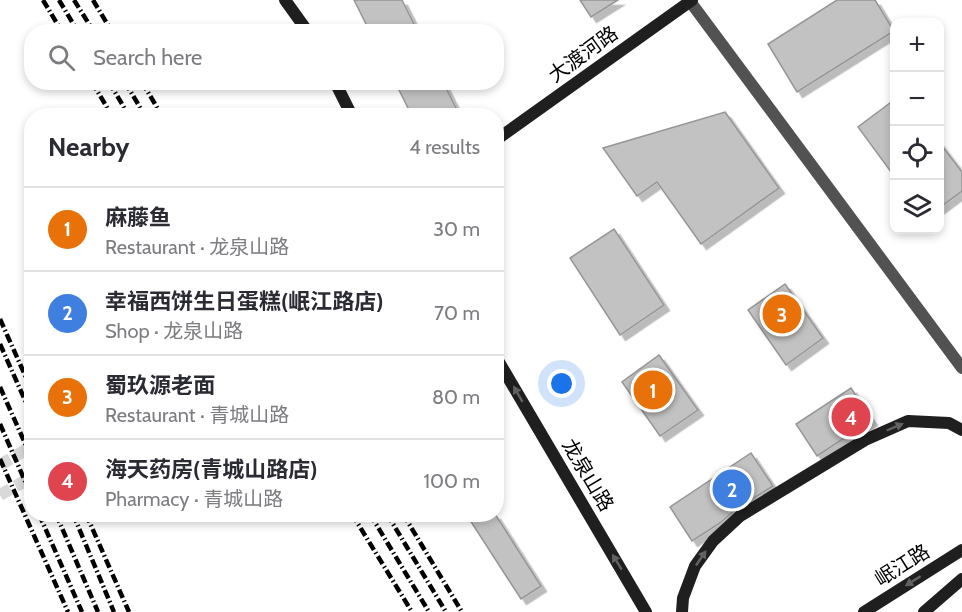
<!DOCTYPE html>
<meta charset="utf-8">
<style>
body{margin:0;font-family:Cabin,"Noto Sans SC",sans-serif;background:#f7f7f7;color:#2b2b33}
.controls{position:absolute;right:18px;top:18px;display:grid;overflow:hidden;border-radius:12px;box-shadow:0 3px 9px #0003}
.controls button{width:54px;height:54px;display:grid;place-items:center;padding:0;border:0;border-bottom:2px solid #e1e1e2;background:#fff;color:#2b2b33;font:30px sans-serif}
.you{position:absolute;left:562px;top:384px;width:21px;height:21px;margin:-15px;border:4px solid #fff;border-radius:50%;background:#1a73e8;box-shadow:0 0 0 9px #1a73e833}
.badge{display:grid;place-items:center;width:39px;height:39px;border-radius:50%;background:#db2777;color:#fff;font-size:20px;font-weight:700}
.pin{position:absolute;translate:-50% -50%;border:3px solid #fff;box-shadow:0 2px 6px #0006}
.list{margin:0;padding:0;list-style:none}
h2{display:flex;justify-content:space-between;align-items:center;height:78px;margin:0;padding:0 24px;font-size:26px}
h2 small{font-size:20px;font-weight:400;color:#7c7c81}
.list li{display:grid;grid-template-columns:39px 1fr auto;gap:18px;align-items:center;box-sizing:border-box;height:84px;padding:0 24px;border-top:2px solid #e1e1e2}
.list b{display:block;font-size:22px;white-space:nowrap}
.list p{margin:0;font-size:20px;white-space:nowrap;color:#7c7c81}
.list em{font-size:20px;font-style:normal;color:#7c7c81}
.icon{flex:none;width:33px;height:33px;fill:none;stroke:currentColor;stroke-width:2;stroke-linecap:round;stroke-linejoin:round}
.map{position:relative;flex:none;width:962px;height:612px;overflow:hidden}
.search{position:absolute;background:#fff;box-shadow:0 3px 9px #0003;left:24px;top:24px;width:480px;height:66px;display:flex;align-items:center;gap:15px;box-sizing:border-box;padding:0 21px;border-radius:24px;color:#7c7c81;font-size:22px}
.panel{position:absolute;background:#fff;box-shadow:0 3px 9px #0003;left:24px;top:108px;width:480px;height:414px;border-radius:24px}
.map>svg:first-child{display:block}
.building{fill:#c2c2c2;stroke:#969696;stroke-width:1.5;filter:url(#shadow)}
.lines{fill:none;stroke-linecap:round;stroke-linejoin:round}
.secondary-tunnel{stroke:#d9d9d9;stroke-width:12;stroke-dasharray:12 6;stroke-linecap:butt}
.street{stroke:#525252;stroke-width:12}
.secondary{stroke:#1f1f1f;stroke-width:12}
.rail{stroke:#000;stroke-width:4.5;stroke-dasharray:9 3 1.5 3;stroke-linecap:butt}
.secondary-bridge{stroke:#1f1f1f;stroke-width:12}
.oneway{fill:#626262}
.labels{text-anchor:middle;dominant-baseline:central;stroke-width:6;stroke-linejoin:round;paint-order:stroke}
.street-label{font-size:20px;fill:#000;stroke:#fff}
</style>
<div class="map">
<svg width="962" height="612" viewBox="0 0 962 612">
<defs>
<filter id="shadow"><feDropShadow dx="5.5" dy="5.5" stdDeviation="0" flood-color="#0004"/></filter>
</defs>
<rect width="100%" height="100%" fill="#fff"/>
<path class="building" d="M 354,0 L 402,0 L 418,32 L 370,32 Z
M 580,0 L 618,0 L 591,17 Z
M 837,0 L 875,0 L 894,31 L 797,92 L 768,44 Z
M 395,82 L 443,82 L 460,116 L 412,116 Z
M 894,100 L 894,176 L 858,127 Z
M 725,112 L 779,188 L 701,244 L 657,182 L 637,196 L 603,148 Z
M 939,142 L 962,172 L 962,191 L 939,208 Z
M 614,229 L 664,305 L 620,335 L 570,258 Z
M 785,284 L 823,338 L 786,365 L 748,310 Z
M 659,355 L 698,410 L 660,436 L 622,382 Z
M 851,388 L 872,420 L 817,456 L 796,424 Z
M 751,453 L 773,486 L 736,509 L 720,523 L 692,541 L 670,507 Z
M 466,514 L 495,514 L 541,586 L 521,599 Z"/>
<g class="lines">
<path class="secondary-tunnel" d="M 0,465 L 32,446
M 0,495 L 32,477"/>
<path class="street" d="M 689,0 L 962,368"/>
<path class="secondary" d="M 285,0 L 308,32
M 335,82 L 352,116
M 496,140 L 692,0
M 496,357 L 646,612
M 864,612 L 962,550
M 924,612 L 962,579"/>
<path class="rail" d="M 43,0 L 62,32
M 59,0 L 78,32
M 74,0 L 94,32
M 93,0 L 112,32
M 92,82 L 112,116
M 109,82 L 129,116
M 125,82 L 145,116
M 142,82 L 162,116
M 0,319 L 32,391
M 0,344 L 32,416
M 0,387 L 32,459
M 0,424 L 32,497
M 0,459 L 68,612
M 39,514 L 82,612
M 56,514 L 98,612
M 73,514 L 114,612
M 86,514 L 129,612
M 352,514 L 412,612
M 370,514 L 429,612
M 387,514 L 446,612
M 403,514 L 462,612"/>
<path class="secondary-bridge" d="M 682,612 L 683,598 L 695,566 L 713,541 L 740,516 L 865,440 L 908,421 L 949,423 L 962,430"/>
</g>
<defs><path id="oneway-solid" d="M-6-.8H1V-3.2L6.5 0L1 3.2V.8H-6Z" transform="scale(1.5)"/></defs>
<g class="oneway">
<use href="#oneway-solid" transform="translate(518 394) rotate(-120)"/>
<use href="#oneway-solid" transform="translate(895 427) rotate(-23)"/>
<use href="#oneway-solid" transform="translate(701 558) rotate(-56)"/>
<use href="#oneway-solid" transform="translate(617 562) rotate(-121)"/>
<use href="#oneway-solid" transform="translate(913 581) rotate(148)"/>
</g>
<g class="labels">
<g class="street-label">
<text transform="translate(583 54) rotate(-36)">大渡河路</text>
<text transform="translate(588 475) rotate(59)">龙泉山路</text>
<text transform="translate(902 565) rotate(-32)">岷江路</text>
</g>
</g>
</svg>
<div class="controls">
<button>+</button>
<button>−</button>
<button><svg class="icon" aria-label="locate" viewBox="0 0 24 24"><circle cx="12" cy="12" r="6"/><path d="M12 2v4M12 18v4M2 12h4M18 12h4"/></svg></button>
<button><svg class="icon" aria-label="layers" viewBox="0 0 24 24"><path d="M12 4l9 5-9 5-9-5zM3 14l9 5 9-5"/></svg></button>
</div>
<div class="you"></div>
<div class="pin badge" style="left:653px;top:390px;background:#e8710a">1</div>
<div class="pin badge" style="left:732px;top:489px;background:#3f7fe0">2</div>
<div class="pin badge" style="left:782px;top:314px;background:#e8710a">3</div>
<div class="pin badge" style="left:851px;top:417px;background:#e0444e">4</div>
<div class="search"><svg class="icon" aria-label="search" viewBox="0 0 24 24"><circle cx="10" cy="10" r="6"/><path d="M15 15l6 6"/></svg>Search here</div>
<section class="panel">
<h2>Nearby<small>4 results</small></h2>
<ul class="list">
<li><span class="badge" style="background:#e8710a">1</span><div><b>麻藤鱼</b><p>Restaurant · 龙泉山路</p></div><em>30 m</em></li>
<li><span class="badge" style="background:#3f7fe0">2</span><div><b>幸福西饼生日蛋糕(岷江路店)</b><p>Shop · 龙泉山路</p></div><em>70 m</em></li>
<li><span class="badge" style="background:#e8710a">3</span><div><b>蜀玖源老面</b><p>Restaurant · 青城山路</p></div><em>80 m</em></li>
<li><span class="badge" style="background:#e0444e">4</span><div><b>海天药房(青城山路店)</b><p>Pharmacy · 青城山路</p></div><em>100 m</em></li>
</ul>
</section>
</div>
